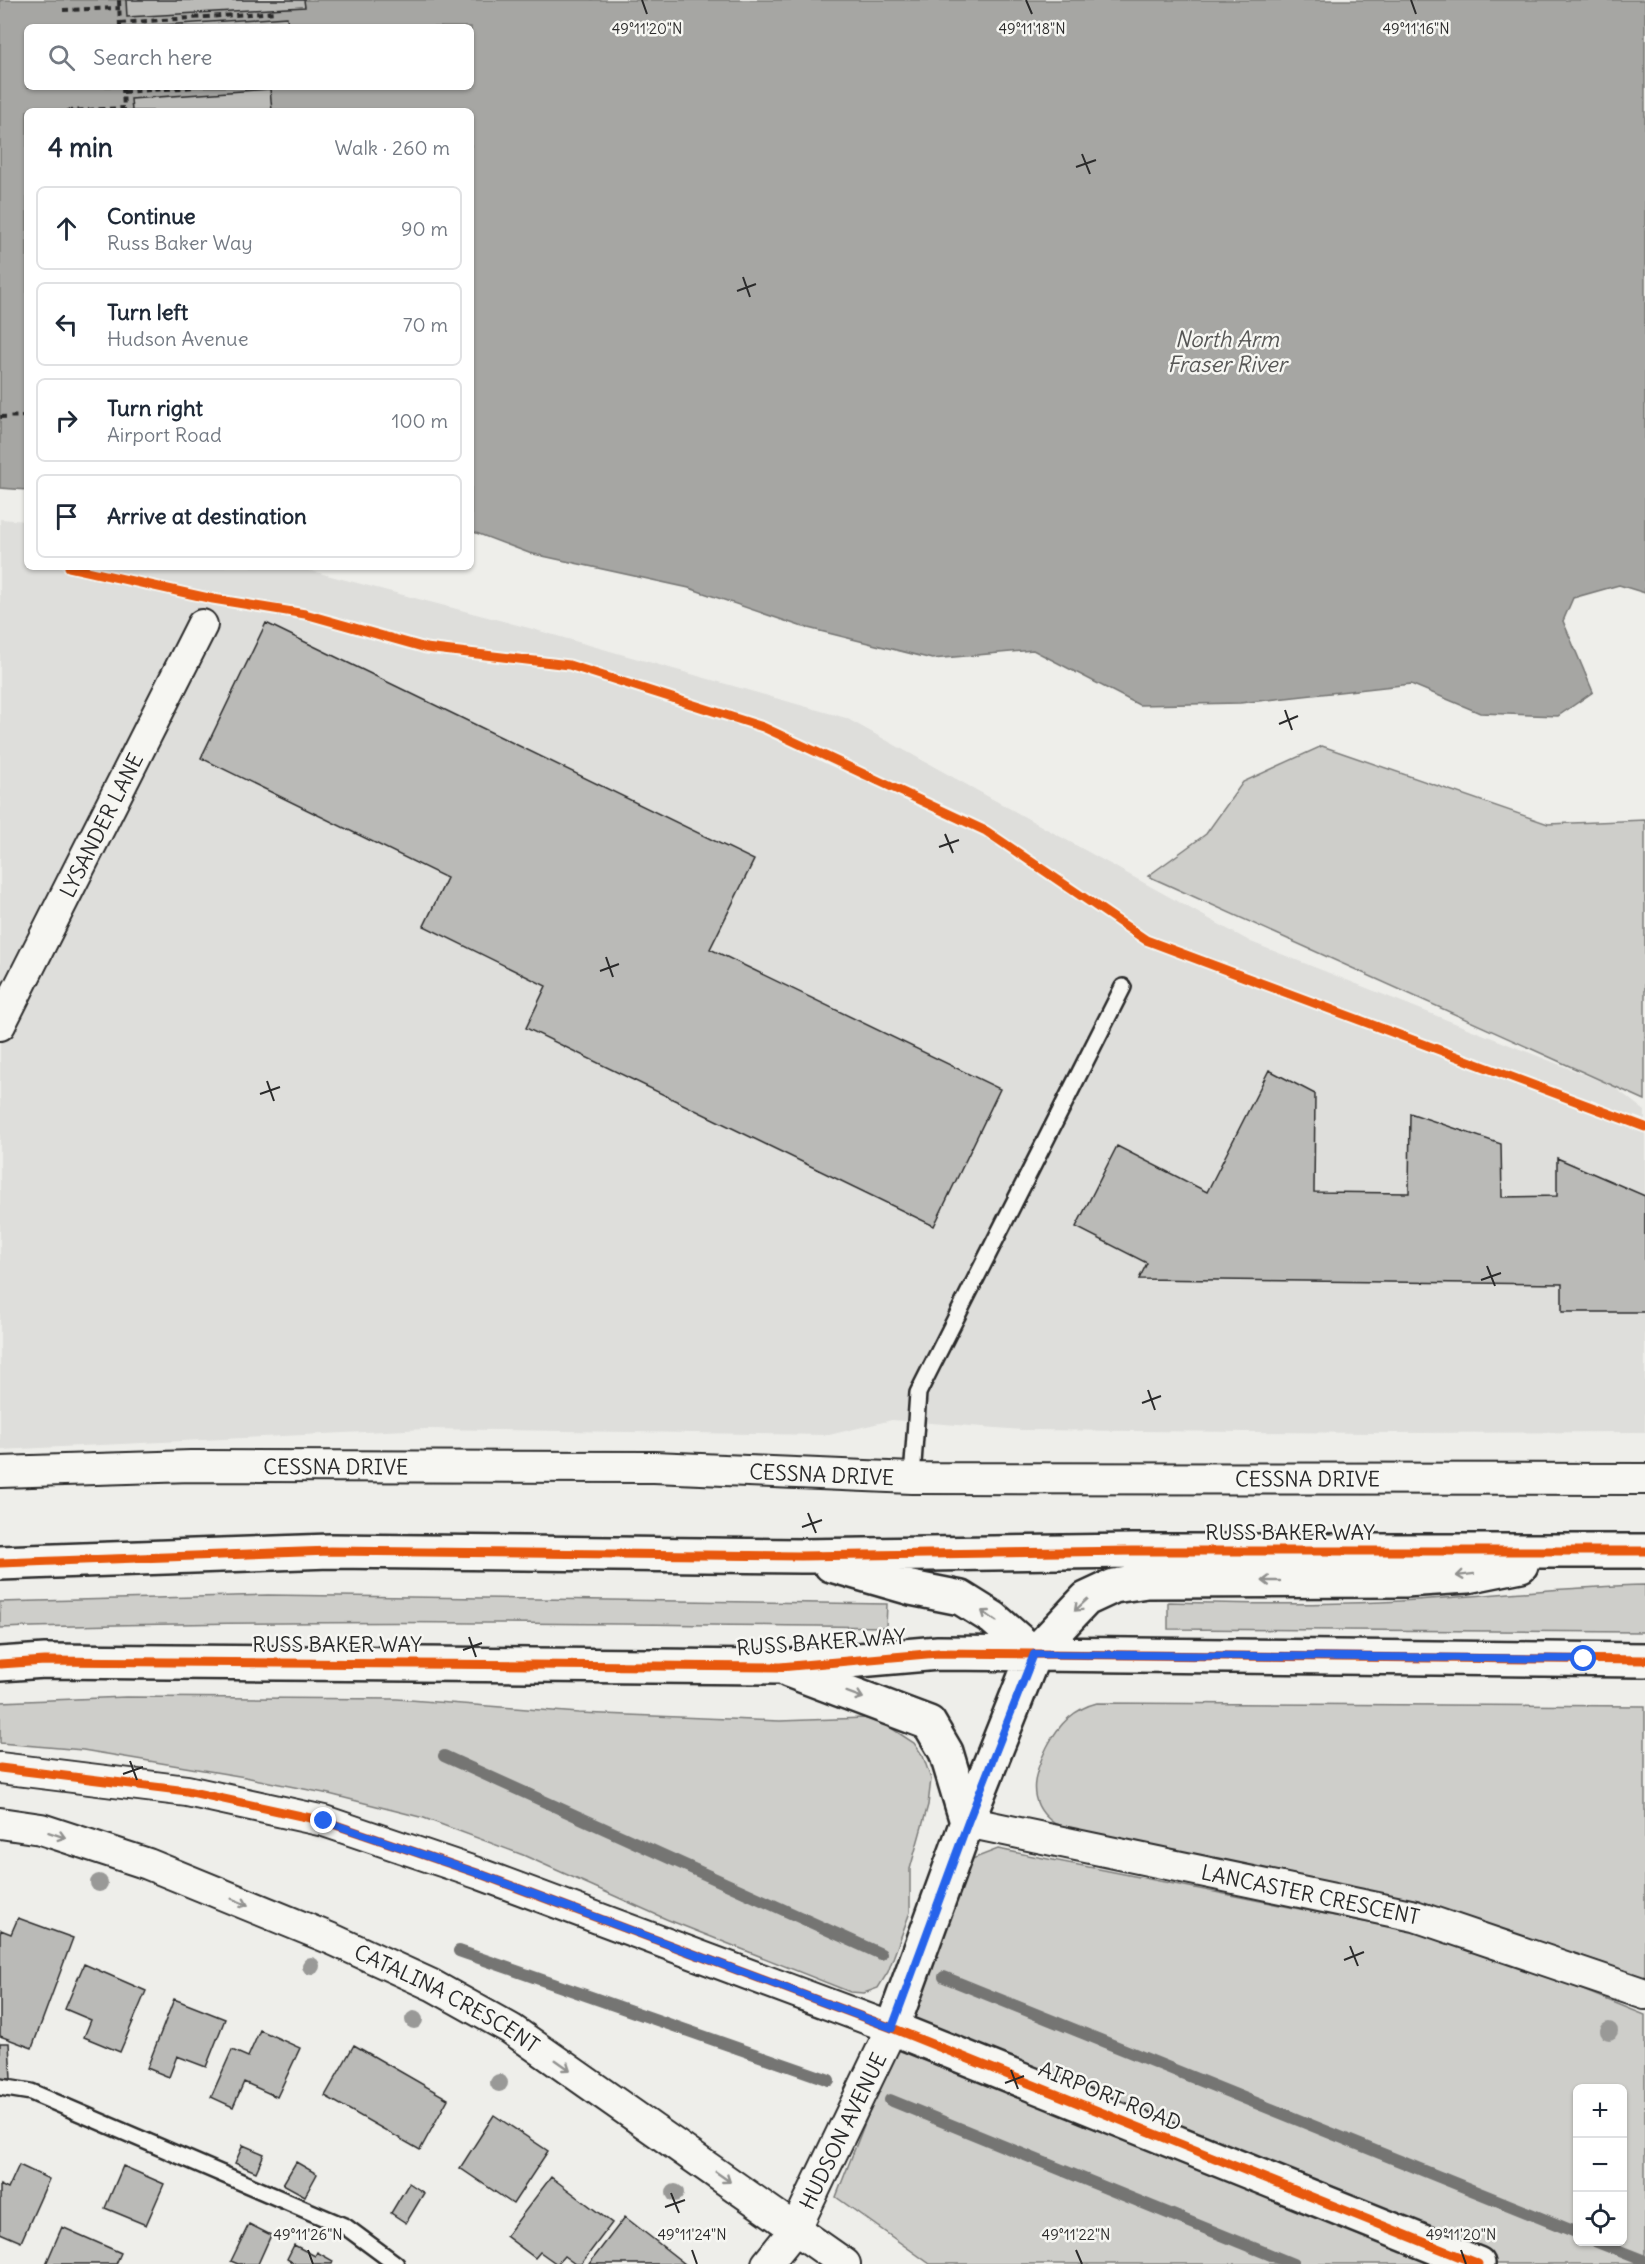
<!DOCTYPE html>
<meta charset="utf-8">
<style>
body{margin:0;font-family:Delius,sans-serif;background:#f6f6f7;color:#1f2937}
.controls{position:absolute;right:18px;bottom:18px;display:grid;overflow:hidden;border-radius:9px;box-shadow:0 2px 4px #0004}
.controls button{width:54px;height:54px;display:grid;place-items:center;padding:0;border:0;border-bottom:2px solid #e0e1e3;background:#fff;color:#1f2937;font:30px sans-serif}
.stop{position:absolute;width:18px;height:18px;margin:-14px;border:4px solid #2563eb;border-radius:50%;background:#fff}
.stop.end{background:#2563eb;border-color:#fff;box-shadow:0 2px 6px #0008}
.list{margin:0;padding:0;list-style:none}
h2{display:flex;justify-content:space-between;align-items:center;height:78px;margin:0;padding:0 24px;font-size:26px}
h2 small{font-size:20px;font-weight:400;color:#747a83}
.list li{display:grid;grid-template-columns:39px 1fr auto;gap:18px;align-items:center;box-sizing:border-box;height:84px;margin:0 12px 12px;padding:0 12px;border:2px solid #e0e1e3;border-radius:9px}
.list b{display:block;font-size:22px;white-space:nowrap}
.list p{margin:0;font-size:20px;white-space:nowrap;color:#747a83}
.list em{font-size:20px;font-style:normal;color:#747a83}
.icon{flex:none;width:33px;height:33px;fill:none;stroke:currentColor;stroke-width:2;stroke-linecap:round;stroke-linejoin:round}
.map{position:relative;flex:none;width:1645px;height:2264px;overflow:hidden}
.search{position:absolute;background:#fff;box-shadow:0 2px 4px #0004;left:24px;top:24px;width:450px;height:66px;display:flex;align-items:center;gap:15px;box-sizing:border-box;padding:0 21px;border-radius:9px;color:#747a83;font-size:22px}
.panel{position:absolute;background:#fff;box-shadow:0 2px 4px #0004;left:24px;top:108px;width:450px;height:462px;border-radius:9px}
.map>svg:first-child{display:block}
.built{fill:#dededb}
.green{fill:#cececa;stroke:#7c7c7a;stroke-width:1.5;fill-rule:evenodd}
.water{fill:#a6a6a3;stroke:#757573;stroke-width:1.5;fill-rule:evenodd}
.lines{fill:none;stroke-linecap:round;stroke-linejoin:round}
.stream{stroke:#757573;stroke-width:12}
.building{fill:#babab7;stroke:#2b2b2b;stroke-width:1.5}
.lane-casing{stroke:#2b2b2b;stroke-width:20}
.street-casing{stroke:#2b2b2b;stroke-width:34}
.secondary-casing{stroke:#2b2b2b;stroke-width:38}
.path{stroke:#2b2b2b;stroke-width:4;stroke-dasharray:6 4.5;stroke-linecap:butt}
.lane{stroke:#f6f6f2;stroke-width:15}
.street{stroke:#f6f6f2;stroke-width:30}
.secondary{stroke:#f6f6f2;stroke-width:33}
.cycleway-casing{stroke:#f6f6f2;stroke-width:13}
.cycleway{stroke:#e8590c;stroke-width:9}
.tree{fill:#999997}
.oneway{stroke:#90908e}
.route{stroke:#2563eb;stroke-width:8}
.ticks{fill:none;stroke:#2b2b2b;stroke-width:2}
.labels{text-anchor:middle;dominant-baseline:central;stroke-width:5;stroke-linejoin:round;paint-order:stroke}
.street-label{font-size:21px;fill:#2b2b2b;stroke:#f6f6f2}
.water-label{font-size:22px;font-style:italic;fill:#565655;stroke:#f6f6f2}
.ticks-label{font-size:15px;text-anchor:middle;fill:#2b2b2b;stroke:#f6f6f2;stroke-width:5;stroke-linejoin:round;paint-order:stroke}
</style>
<div class="map">
<svg width="1645" height="2264" viewBox="0 0 1645 2264">
<rect width="100%" height="100%" fill="#eeeeea"/>
<filter id="ink" filterUnits="userSpaceOnUse"><feTurbulence type="fractalNoise" baseFrequency=".0167" numOctaves="2"/><feDisplacementMap in="SourceGraphic" scale="12" xChannelSelector="R" yChannelSelector="G"/><feConvolveMatrix kernelMatrix="1 2 1 2 8 2 1 2 1" color-interpolation-filters="sRGB"/></filter>
<g filter="url(#ink)">
<path class="built" d="M 0,519 L 27,521 L 27,567 L 296,567 L 529,628 L 846,718 L 1251,942 L 1613,1086 L 1645,1111 L 1645,1432 L 1377,1433 L 1022,1430 L 892,1420 L 829,1435 L 426,1429 L 0,1450 Z"/>
<path class="green" d="M 1322,746 L 1548,824 L 1645,820 L 1645,1100 L 1148,876 L 1206,834 L 1243,782 Z
M 1645,1585 L 1645,1632 L 1168,1629 L 1168,1602 C 1239,1604 1311,1605 1382,1602 C 1470,1598 1557,1587 1645,1585 Z
M 268,1595 L 887,1604 L 886,1627 C 591,1623 295,1619 0,1628 L 0,1602 Z
M 126,1697 L 397,1699 L 579,1713 L 780,1721 L 864,1718 L 885,1724 L 914,1743 L 923,1756 L 931,1779 L 928,1805 L 910,1869 L 910,1912 L 888,1972 L 878,1988 L 864,1993 L 850,1992 L 666,1919 L 523,1855 L 424,1818 L 329,1794 L 245,1777 L 83,1750 L 0,1743 L 0,1702 Z
M 1097,1703 L 1645,1706 L 1645,1978 C 1489,1921 1335,1881 1172,1851 C 1142,1845 1072,1839 1050,1820 C 1025,1799 1035,1771 1047,1747 C 1058,1725 1073,1709 1097,1703 Z
M 998,1849 L 1421,1933 L 1553,1978 L 1645,2015 L 1645,2264 L 930,2264 L 836,2197 L 967,1861 ZM 1578,2088 L 1622,2088 L 1622,2242 L 1578,2242 Z"/>
<path class="water" d="M 0,0 L 1645,0 L 1645,593 L 1619,585 L 1573,598 L 1563,621 L 1593,692 L 1558,716 L 1480,713 L 1411,684 L 1240,703 L 1139,705 L 1033,650 L 932,659 L 800,626 L 689,588 L 529,553 L 471,531 L 471,111 L 27,111 L 27,490 L 0,488 ZM 27,27 L 471,27 L 471,87 L 27,87 Z"/>
<g class="lines">
<path class="stream" d="M 444,1756 L 881,1954
M 459,1951 L 829,2080
M 944,1977 L 1578,2233
M 890,2100 L 1293,2264
M 1597,2242 L 1645,2261"/>
</g>
<path class="building" d="M 126,0 L 304,0 L 305,7 L 127,17 Z
M 287,17 L 288,27 L 135,27 Z
M 270,89 L 272,111 L 132,111 L 131,99 Z
M 266,623 L 754,860 L 710,949 L 1000,1089 L 934,1226 L 526,1028 L 546,986 L 424,926 L 447,878 L 201,758 Z
M 1269,1070 L 1315,1094 L 1314,1192 L 1409,1193 L 1410,1113 L 1501,1144 L 1502,1197 L 1557,1196 L 1557,1158 L 1645,1196 L 1645,1312 L 1562,1312 L 1562,1284 L 1139,1279 L 1147,1263 L 1076,1227 L 1117,1146 L 1207,1192 Z
M 18,1918 L 73,1938 L 32,2048 L 0,2036 L 0,1934 L 1,1930 L 11,1934 Z
M 84,1964 L 146,1991 L 120,2052 L 84,2037 L 91,2020 L 65,2009 Z
M 174,1999 L 225,2019 L 206,2067 L 177,2056 L 169,2077 L 147,2068 Z
M 260,2030 L 300,2048 L 277,2097 L 244,2082 L 233,2107 L 211,2097 L 232,2050 L 248,2057 Z
M 0,2043 L 9,2043 L 11,2079 L 0,2079 Z
M 354,2045 L 448,2099 L 420,2150 L 325,2096 Z
M 494,2115 L 548,2151 L 513,2204 L 460,2168 Z
M 243,2145 L 264,2154 L 256,2172 L 235,2163 Z
M 296,2162 L 317,2174 L 305,2196 L 283,2184 Z
M 19,2165 L 49,2179 L 21,2242 L 0,2233 L 0,2185 L 8,2189 Z
M 123,2166 L 164,2184 L 146,2225 L 105,2208 Z
M 551,2177 L 612,2223 L 581,2264 L 575,2264 L 564,2256 L 557,2264 L 540,2252 L 535,2258 L 506,2236 Z
M 409,2183 L 424,2193 L 406,2223 L 391,2213 Z
M 625,2217 L 685,2264 L 589,2264 Z
M 249,2224 L 271,2235 L 258,2264 L 238,2264 L 231,2261 Z
M 62,2227 L 121,2253 L 116,2264 L 46,2264 Z
M 294,2245 L 315,2256 L 317,2252 L 333,2261 L 332,2264 L 295,2264 L 287,2259 Z"/>
<g class="lines">
<g class="lane-casing">
<path id="lane" d="M 912,1478 L 918,1393 L 1123,987
M 0,2087 L 31,2092 L 346,2227 L 396,2264"/>
</g>
<g class="street-casing">
<g id="street">
<path id="s1" d="M 0,1025 L 202,625"/>
<path id="s2" d="M 0,1472 L 191,1466 L 654,1467 L 912,1478 L 1645,1479"/>
<path d="M 0,1768 L 187,1791 L 324,1821 L 480,1874 L 892,2028 L 796,2228 L 767,2264"/>
<path id="s3" d="M 967,1822 L 1415,1916 L 1645,1994"/>
<path id="s4" d="M 0,1823 L 41,1829 L 148,1864 L 334,1940 L 432,1985 L 511,2029 L 845,2264"/>
</g>
</g>
<g class="secondary-casing">
<path id="secondary" d="M 0,1563 L 330,1551 L 801,1556 L 1132,1551 L 1645,1551
M 831,1565 L 911,1588 L 961,1598 L 993,1618 L 1034,1654
M 0,1664 L 45,1661 L 780,1667 L 938,1653 L 1645,1660
M 788,1670 L 929,1723 L 946,1752 L 967,1822
M 1478,2264 L 892,2028 L 967,1822 L 1034,1654 L 1086,1599 L 1114,1586 L 1147,1581 L 1405,1580 L 1467,1576 L 1521,1565"/>
</g>
<path class="path" d="M 119,0 L 120,27
M 63,10 L 120,8
M 120,23 L 277,12
M 123,87 L 124,111
M 123,92 L 195,87
M 67,111 L 124,108
M 0,417 L 27,416"/>
<use href="#lane" class="lane"/>
<use href="#street" class="street"/>
<use href="#secondary" class="secondary"/>
<g class="cycleway-casing">
<path id="cycleway" d="M 69,567 L 213,599 L 305,614 L 426,648 L 569,665 L 763,727 L 986,831 L 1146,940 L 1645,1127
M 0,1563 L 330,1551 L 801,1556 L 1132,1551 L 1645,1551
M 0,1664 L 45,1661 L 780,1667 L 938,1653 L 1645,1660
M 0,1768 L 187,1791 L 324,1821 L 480,1874 L 892,2028 L 1478,2264"/>
</g>
<use href="#cycleway" class="cycleway"/>
</g>
<g class="tree">
<circle cx="99" cy="1883" r="9"/>
<circle cx="311" cy="1966" r="9"/>
<circle cx="414" cy="2020" r="9"/>
<circle cx="1609" cy="2031" r="9"/>
<circle cx="499" cy="2083" r="9"/>
<circle cx="675" cy="2193" r="9"/>
</g>
<defs><path id="oneway-shaft" d="M-6 0H5M1.5-3L5.5 0L1.5 3" fill="none" stroke-width="1.6" stroke-linecap="round" stroke-linejoin="round" transform="scale(1.5)"/></defs>
<g class="oneway">
<use href="#oneway-shaft" transform="translate(1465 1575) rotate(173)"/>
<use href="#oneway-shaft" transform="translate(1271 1581) rotate(180)"/>
<use href="#oneway-shaft" transform="translate(1081 1605) rotate(137)"/>
<use href="#oneway-shaft" transform="translate(989 1616) rotate(-145)"/>
<use href="#oneway-shaft" transform="translate(855 1695) rotate(20)"/>
<use href="#oneway-shaft" transform="translate(57 1835) rotate(18)"/>
<use href="#oneway-shaft" transform="translate(240 1902) rotate(22)"/>
<use href="#oneway-shaft" transform="translate(563 2065) rotate(35)"/>
<use href="#oneway-shaft" transform="translate(723 2177) rotate(35)"/>
</g>
</g>
<g class="lines" filter="url(#ink)">
<path class="route" d="M 324,1821 L 480,1874 L 892,2028 L 968,1822 L 1034,1654 L 1584,1659"/>
</g>
<path class="ticks" d="M 642,0 L 647,14M 1026,0 L 1032,14M 1411,0 L 1416,14M 1082,154 L 1090,174M 1076,167 L 1096,160M 743,277 L 750,297M 737,291 L 756,284M 1285,710 L 1292,730M 1279,724 L 1298,716M 945,834 L 953,853M 939,847 L 959,840M 606,957 L 613,977M 600,971 L 619,964M 267,1081 L 274,1101M 260,1094 L 280,1087M 1487,1266 L 1495,1286M 1481,1280 L 1501,1273M 1148,1390 L 1155,1410M 1142,1403 L 1161,1396M 808,1513 L 816,1533M 802,1527 L 822,1520M 469,1637 L 476,1657M 463,1650 L 482,1643M 130,1761 L 137,1780M 123,1774 L 143,1767M 1350,1946 L 1358,1966M 1344,1960 L 1364,1952M 1011,2070 L 1018,2089M 1005,2083 L 1024,2076M 671,2193 L 679,2213M 665,2207 L 685,2200M 308,2250 L 313,2264M 692,2250 L 697,2264M 1076,2250 L 1082,2264M 1461,2250 L 1466,2264"/>
<g class="labels">
<g class="street-label">
<text stroke="none"><textPath href="#s1" startOffset="224">LYSANDER LANE</textPath></text>
<text stroke="none"><textPath href="#s2" startOffset="336">CESSNA DRIVE</textPath></text>
<text stroke="none"><textPath href="#s2" startOffset="822">CESSNA DRIVE</textPath></text>
<text stroke="none"><textPath href="#s2" startOffset="1308">CESSNA DRIVE</textPath></text>
<text x="1290" y="1532">RUSS BAKER WAY</text>
<text transform="translate(821 1642) rotate(-4)">RUSS BAKER WAY</text>
<text x="337" y="1644">RUSS BAKER WAY</text>
<text stroke="none"><textPath href="#s3" startOffset="351">LANCASTER CRESCENT</textPath></text>
<text stroke="none"><textPath href="#s4" startOffset="482">CATALINA CRESCENT</textPath></text>
<text transform="translate(1110 2096) rotate(22)">AIRPORT ROAD</text>
<text transform="translate(843 2131) rotate(-64)">HUDSON AVENUE</text>
</g>
<g class="water-label">
<text x="1227" y="339">North Arm<tspan x="1227" dy="25">Fraser River</tspan></text>
</g>
</g>
<g class="ticks-label">
<text x="647" y="34">49°11'20"N</text>
<text x="1032" y="34">49°11'18"N</text>
<text x="1416" y="34">49°11'16"N</text>
<text x="308" y="2240">49°11'26"N</text>
<text x="692" y="2240">49°11'24"N</text>
<text x="1076" y="2240">49°11'22"N</text>
<text x="1461" y="2240">49°11'20"N</text>
</g>
</svg>
<div class="controls">
<button>+</button>
<button>−</button>
<button><svg class="icon" aria-label="locate" viewBox="0 0 24 24"><circle cx="12" cy="12" r="6"/><path d="M12 2v4M12 18v4M2 12h4M18 12h4"/></svg></button>
</div>
<div class="stop" style="left:1584px;top:1659px"></div>
<div class="stop end" style="left:324px;top:1821px"></div>
<div class="search"><svg class="icon" aria-label="search" viewBox="0 0 24 24"><circle cx="10" cy="10" r="6"/><path d="M15 15l6 6"/></svg>Search here</div>
<section class="panel">
<h2>4 min<small>Walk · 260 m</small></h2>
<ul class="list">
<li><svg class="icon" aria-label="ahead" viewBox="0 0 24 24"><path d="M12 20V5M6 11l6-6 6 6"/></svg><div><b>Continue</b><p>Russ Baker Way</p></div><em>90 m</em></li>
<li><svg class="icon" aria-label="left" viewBox="0 0 24 24"><path d="M17 20v-9H6M10 6l-5 5 5 5"/></svg><div><b>Turn left</b><p>Hudson Avenue</p></div><em>70 m</em></li>
<li><svg class="icon" aria-label="right" viewBox="0 0 24 24"><path d="M7 20v-9h11M14 6l5 5-5 5"/></svg><div><b>Turn right</b><p>Airport Road</p></div><em>100 m</em></li>
<li><svg class="icon" aria-label="arrive" viewBox="0 0 24 24"><path d="M6 21V4h12l-3 4 3 4H6"/></svg><div><b>Arrive at destination</b></div></li>
</ul>
</section>
</div>
